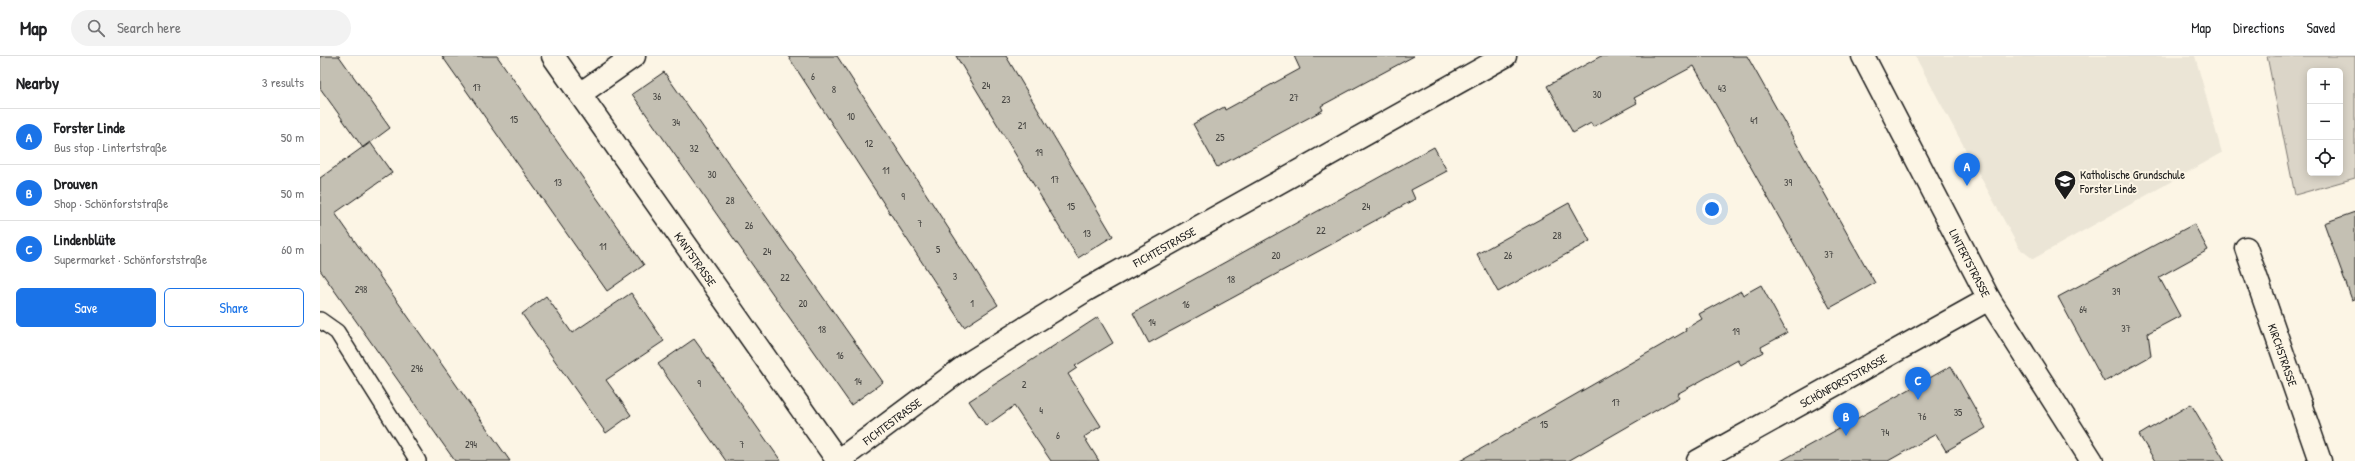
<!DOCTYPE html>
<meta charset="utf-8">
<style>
body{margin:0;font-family:"Patrick Hand",sans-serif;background:#f2f2f2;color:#202124}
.controls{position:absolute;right:12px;top:12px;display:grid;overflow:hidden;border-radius:6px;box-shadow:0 2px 10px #0003}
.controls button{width:36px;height:36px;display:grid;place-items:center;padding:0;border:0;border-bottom:1px solid #e0e0e0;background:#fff;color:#202124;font:20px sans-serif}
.you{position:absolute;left:1392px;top:153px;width:14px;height:14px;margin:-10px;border:3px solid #fff;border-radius:50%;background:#1a73e8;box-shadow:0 0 0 6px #1a73e833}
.badge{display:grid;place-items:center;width:26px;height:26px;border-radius:50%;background:#1a73e8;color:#fff;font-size:13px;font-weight:700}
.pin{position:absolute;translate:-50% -33px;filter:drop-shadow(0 1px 2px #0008)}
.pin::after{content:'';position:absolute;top:21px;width:14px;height:12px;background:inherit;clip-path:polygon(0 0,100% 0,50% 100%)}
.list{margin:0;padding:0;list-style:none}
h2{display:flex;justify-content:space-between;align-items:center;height:52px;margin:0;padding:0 16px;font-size:17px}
h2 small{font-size:13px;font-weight:400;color:#757577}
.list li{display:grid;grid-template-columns:26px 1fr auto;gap:12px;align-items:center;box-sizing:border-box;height:56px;padding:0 16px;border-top:1px solid #e0e0e0}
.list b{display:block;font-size:15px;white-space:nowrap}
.list p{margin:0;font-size:13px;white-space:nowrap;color:#757577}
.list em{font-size:13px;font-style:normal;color:#757577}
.actions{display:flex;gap:8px;padding:12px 16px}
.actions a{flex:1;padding:9px 0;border:1px solid #1a73e8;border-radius:6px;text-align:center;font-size:14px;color:#1a73e8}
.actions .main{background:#1a73e8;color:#fff}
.icon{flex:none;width:22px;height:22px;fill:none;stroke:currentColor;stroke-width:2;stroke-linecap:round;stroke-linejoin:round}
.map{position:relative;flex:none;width:2035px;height:405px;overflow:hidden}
header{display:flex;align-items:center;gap:24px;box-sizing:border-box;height:56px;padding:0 20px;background:#fff;border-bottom:1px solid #e0e0e0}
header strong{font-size:19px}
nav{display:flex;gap:22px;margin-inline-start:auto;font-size:14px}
.search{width:280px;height:36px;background:#f2f2f2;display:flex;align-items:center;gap:10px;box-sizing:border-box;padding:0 14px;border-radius:22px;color:#757577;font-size:15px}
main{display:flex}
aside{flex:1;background:#fff}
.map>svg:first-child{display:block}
.built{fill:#ebe5d6}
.green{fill:#dbd5c8;stroke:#7c7872;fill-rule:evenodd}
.building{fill:#c4c0b3;stroke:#1c1c1c}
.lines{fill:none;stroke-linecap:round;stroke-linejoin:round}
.lane-casing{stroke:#1c1c1c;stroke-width:18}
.street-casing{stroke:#1c1c1c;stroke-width:25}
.secondary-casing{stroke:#1c1c1c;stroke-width:25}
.lane{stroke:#fcf5e5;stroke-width:15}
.street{stroke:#fcf5e5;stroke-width:22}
.secondary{stroke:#fcf5e5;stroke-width:22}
.labels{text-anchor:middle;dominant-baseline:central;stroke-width:4;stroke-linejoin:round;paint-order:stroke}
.number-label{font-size:10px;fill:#464542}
.poi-label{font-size:12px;fill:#1c1c1c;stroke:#fcf5e5;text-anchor:start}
.street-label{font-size:12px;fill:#1c1c1c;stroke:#fcf5e5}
</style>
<header>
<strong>Map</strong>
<div class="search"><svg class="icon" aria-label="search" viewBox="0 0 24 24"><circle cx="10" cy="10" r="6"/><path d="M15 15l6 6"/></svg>Search here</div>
<nav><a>Map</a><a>Directions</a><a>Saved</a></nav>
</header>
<main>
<aside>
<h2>Nearby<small>3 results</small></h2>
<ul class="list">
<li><span class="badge">A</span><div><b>Forster Linde</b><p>Bus stop · Lintertstraße</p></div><em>50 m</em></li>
<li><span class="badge">B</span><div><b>Drouven</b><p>Shop · Schönforststraße</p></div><em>50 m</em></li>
<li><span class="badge">C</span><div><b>Lindenblüte</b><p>Supermarket · Schönforststraße</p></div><em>60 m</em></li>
</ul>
<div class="actions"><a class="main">Save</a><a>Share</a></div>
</aside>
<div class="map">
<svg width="2035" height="405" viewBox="0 0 2035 405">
<rect width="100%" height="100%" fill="#fcf5e5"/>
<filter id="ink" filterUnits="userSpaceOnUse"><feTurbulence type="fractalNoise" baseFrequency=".025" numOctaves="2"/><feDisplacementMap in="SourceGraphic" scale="8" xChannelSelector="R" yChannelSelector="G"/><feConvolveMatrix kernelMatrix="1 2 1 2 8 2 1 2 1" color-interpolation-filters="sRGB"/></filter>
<g filter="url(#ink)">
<path class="built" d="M 1595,0 L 1875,0 L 1902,97 L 1713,203 L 1699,192 Z"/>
<path class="green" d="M 1947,0 L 2035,0 L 2035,122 L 1975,139 ZM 1990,15 L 2020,15 L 2020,117 L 1990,117 Z"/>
<path class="building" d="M 0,0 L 19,0 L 70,72 L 43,92 L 0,32 Z
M 122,0 L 177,0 L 324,209 L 287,235 Z
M 468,0 L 517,0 L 678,249 L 644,271 Z
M 636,0 L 686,0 L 793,180 L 758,202 Z
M 974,0 L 1094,0 L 1001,50 L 1003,54 L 897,111 L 873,68 L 904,51 L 905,54 L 980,13 Z
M 1281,0 L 1427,0 L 1555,227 L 1510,252 L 1374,10 L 1314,42 L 1317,47 L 1273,71 L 1271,67 L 1253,77 L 1227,30 Z
M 344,16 L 563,326 L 531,349 L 312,38 Z
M 50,86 L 72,117 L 15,157 L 190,405 L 135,405 L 0,214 L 0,122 Z
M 1114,91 L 1127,115 L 1091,134 L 1095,143 L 829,287 L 813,257 Z
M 1249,147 L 1270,185 L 1178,236 L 1157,198 Z
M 2035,156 L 2035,243 L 2032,244 L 2004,167 Z
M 1874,168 L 1888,194 L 1839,221 L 1860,260 L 1828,277 L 1831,300 L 1784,326 L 1738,241 Z
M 1441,229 L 1467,277 L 1441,291 L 1443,296 L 1421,309 L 1418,304 L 1357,338 L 1359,341 L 1248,405 L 1140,405 L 1366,275 L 1365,273 L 1382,263 L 1379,258 L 1421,235 L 1423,239 Z
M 311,237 L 344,285 L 286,324 L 311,359 L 286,377 L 202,258 L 226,240 L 252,277 Z
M 778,261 L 793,287 L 755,310 L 757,312 L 748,318 L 781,370 L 764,381 L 779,405 L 731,405 L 694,350 L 666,370 L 649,345 Z
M 374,283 L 413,337 L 461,405 L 406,405 L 338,308 Z
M 1631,310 L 1666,372 L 1626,395 L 1616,378 L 1568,405 L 1461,405 Z
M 1871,348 L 1905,405 L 1835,405 L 1819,379 Z"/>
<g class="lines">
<g class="lane-casing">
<path id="lane" d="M 0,264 L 17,276 L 98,405"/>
</g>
<g class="street-casing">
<g id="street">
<path id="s1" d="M 233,0 L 518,405"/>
<path d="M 260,38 L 314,0"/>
<path id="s2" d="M 1926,192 L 2000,405"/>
<path id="s3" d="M 518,405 L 652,305 L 768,233 L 1185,0"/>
<path id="s4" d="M 1378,405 L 1669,243"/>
</g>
</g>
<g class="secondary-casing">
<g id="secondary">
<path id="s5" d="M 1543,0 L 1669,243 L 1772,405"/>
</g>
</g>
<use href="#lane" class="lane"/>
<use href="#street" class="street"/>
<use href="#secondary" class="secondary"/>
</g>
</g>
<defs>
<g id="school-pin" transform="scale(1.15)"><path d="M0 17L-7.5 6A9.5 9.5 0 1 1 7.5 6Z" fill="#1c1c1c" stroke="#fcf5e5"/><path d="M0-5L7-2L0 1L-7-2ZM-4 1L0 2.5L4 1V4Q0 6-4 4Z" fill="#fff"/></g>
</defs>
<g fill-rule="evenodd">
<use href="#school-pin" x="1745" y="125"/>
</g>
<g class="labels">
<g class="number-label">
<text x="493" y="20">6</text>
<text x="666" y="29">24</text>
<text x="157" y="31">17</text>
<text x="1402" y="32">43</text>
<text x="514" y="33">8</text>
<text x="1277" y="38">30</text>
<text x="337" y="40">36</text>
<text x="974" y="41">27</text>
<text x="686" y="43">23</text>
<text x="531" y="60">10</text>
<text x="194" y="63">15</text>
<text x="1434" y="64">41</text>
<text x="356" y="66">34</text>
<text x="702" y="69">21</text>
<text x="900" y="81">25</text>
<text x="549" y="87">12</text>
<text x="374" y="92">32</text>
<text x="719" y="96">19</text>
<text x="566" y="114">11</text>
<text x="392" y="118">30</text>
<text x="735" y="123">17</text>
<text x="238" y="126">13</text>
<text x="1468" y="126">39</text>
<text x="583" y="140">9</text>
<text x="410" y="144">28</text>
<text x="751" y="150">15</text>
<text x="1046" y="150">24</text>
<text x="600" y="167">7</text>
<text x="429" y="169">26</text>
<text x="1001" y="174">22</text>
<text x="767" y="177">13</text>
<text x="1237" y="179">28</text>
<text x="283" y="190">11</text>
<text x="618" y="193">5</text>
<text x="447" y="195">24</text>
<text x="1509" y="198">37</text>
<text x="956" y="199">20</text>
<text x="1188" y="199">26</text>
<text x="635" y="220">3</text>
<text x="465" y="221">22</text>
<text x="911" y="223">18</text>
<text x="41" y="233">298</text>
<text x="1796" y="235">39</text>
<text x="483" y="247">20</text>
<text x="652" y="247">1</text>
<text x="866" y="248">16</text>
<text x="1763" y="253">64</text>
<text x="832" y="266">14</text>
<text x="1806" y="272">37</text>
<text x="502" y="273">18</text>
<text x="1416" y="275">19</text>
<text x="520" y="299">16</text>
<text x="97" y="312">296</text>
<text x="538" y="325">14</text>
<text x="379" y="327">9</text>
<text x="704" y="328">2</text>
<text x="1296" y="346">17</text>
<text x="721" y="354">4</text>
<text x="1638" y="356">35</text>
<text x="1602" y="360">76</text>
<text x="1224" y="368">15</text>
<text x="1565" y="376">74</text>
<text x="738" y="379">6</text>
<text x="151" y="388">294</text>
<text x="422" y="388">7</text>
</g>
<g class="poi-label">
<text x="1760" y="118">Katholische Grundschule<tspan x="1760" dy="14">Forster Linde</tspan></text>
</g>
<g class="street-label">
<text stroke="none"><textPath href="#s3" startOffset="391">FICHTESTRASSE</textPath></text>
<text stroke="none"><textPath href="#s1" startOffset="248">KANTSTRASSE</textPath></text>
<text stroke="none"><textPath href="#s5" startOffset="233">LINTERTSTRASSE</textPath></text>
<text stroke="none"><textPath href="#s2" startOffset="113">KIRCHSTRASSE</textPath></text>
<text stroke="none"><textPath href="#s4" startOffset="166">SCHÖNFORSTSTRASSE</textPath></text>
<text stroke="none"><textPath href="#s3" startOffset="67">FICHTESTRASSE</textPath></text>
</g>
</g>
</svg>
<div class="controls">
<button>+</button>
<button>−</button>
<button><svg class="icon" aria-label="locate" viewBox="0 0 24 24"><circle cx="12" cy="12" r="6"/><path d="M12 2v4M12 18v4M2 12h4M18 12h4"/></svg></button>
</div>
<div class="you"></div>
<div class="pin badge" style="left:1647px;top:130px">A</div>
<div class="pin badge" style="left:1526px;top:380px">B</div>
<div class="pin badge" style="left:1598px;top:344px">C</div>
</div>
</main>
